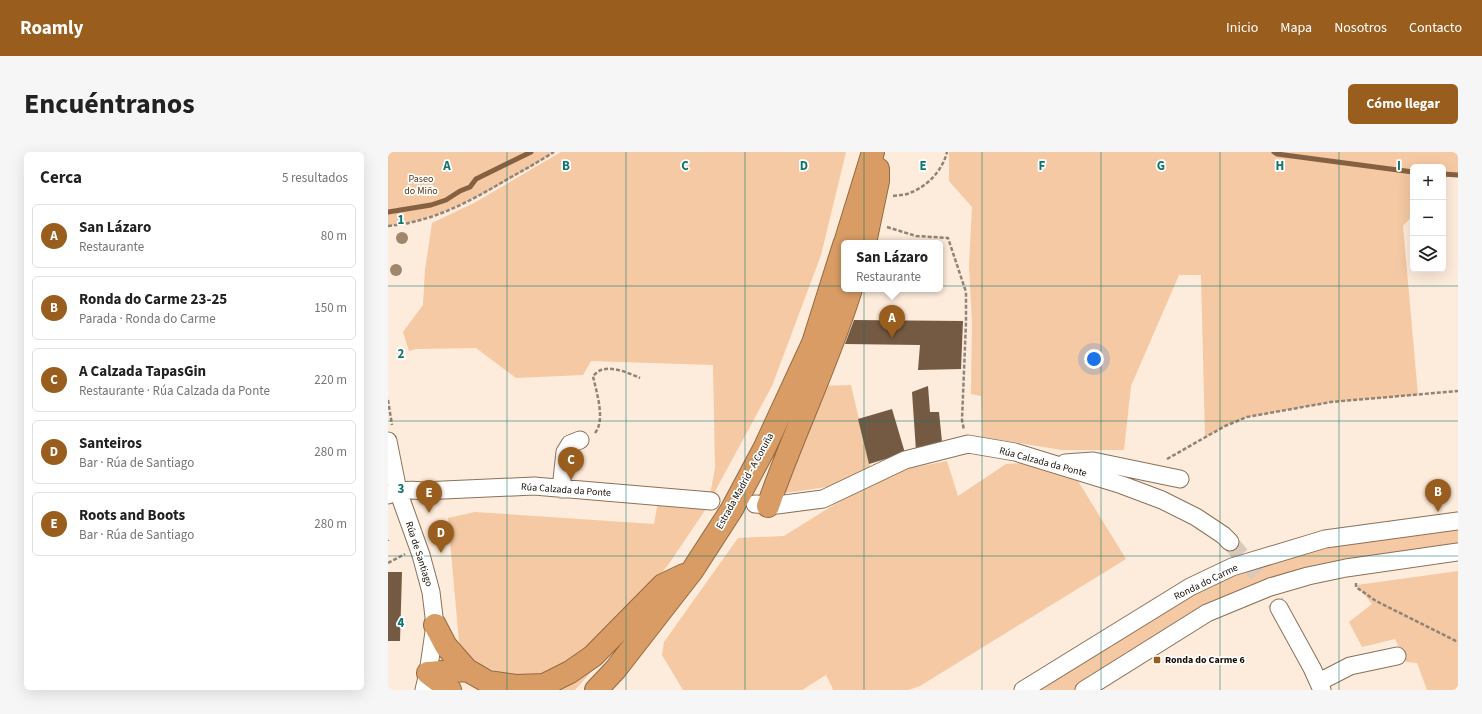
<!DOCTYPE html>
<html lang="es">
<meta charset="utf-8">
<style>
body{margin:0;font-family:"Source Sans 3",sans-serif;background:#f6f6f6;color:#222}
.controls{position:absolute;right:12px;top:12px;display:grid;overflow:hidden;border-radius:6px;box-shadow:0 4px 16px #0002}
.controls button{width:36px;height:36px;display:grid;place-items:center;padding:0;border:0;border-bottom:1px solid #e0e0e0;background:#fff;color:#222;font:20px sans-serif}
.you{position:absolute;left:706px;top:207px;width:14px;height:14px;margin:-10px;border:3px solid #fff;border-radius:50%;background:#1a73e8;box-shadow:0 0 0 6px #1a73e833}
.badge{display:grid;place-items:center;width:26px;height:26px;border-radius:50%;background:#995d1e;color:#fff;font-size:13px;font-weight:700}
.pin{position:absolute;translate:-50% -33px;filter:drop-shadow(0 1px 2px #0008)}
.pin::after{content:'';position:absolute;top:21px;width:14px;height:12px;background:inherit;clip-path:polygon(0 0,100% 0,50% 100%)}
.popup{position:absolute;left:453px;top:88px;width:102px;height:52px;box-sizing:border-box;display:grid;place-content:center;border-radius:6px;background:#fff;filter:drop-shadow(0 1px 3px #0005);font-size:13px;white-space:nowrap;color:#767676}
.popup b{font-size:15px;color:#222}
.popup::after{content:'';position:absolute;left:50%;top:100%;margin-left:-8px;border:8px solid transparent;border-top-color:#fff}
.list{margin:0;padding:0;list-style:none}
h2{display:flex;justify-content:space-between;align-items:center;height:52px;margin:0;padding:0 16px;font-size:17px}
h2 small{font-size:13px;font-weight:400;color:#767676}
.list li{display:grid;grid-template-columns:26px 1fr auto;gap:12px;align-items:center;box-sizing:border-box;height:64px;margin:0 8px 8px;padding:0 8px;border:1px solid #e0e0e0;border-radius:6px}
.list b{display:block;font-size:15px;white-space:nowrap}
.list p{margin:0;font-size:13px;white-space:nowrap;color:#767676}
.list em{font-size:13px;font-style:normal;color:#767676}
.icon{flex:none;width:22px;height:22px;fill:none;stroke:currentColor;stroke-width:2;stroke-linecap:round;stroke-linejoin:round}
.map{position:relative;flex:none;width:1070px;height:538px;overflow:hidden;border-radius:6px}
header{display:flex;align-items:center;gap:24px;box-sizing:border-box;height:56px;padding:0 20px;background:#995d1e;color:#fff}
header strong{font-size:19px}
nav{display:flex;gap:22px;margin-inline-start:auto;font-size:14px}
.intro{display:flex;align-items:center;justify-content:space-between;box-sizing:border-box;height:96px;padding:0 24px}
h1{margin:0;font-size:28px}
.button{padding:10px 18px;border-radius:6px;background:#995d1e;color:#fff;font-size:14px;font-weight:700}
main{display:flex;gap:24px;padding:0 24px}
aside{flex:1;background:#fff;border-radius:6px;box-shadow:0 4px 16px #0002}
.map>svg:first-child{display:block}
.green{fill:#f4c9a3}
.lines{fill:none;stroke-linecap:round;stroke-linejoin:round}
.stream{stroke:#856141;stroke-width:5}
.building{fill:#745a43}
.minor-tunnel{stroke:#dacabb;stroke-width:17;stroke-dasharray:17 8;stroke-linecap:butt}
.minor-casing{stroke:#8c7159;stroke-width:19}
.highway-casing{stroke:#946a42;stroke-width:24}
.path{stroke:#918377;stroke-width:2.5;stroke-dasharray:4 2;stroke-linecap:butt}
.minor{stroke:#fff;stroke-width:17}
.highway{stroke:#d89c64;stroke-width:22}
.tree{fill:#a0866c}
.grid{fill:none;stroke:#0f766e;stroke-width:1;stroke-opacity:0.55}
.poi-dot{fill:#995d1e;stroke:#fff;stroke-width:1.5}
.labels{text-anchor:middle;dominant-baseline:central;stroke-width:3.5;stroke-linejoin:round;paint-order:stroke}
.park-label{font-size:10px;fill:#543311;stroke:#fff}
.street-label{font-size:10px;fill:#160c04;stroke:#fff}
.poi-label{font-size:10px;font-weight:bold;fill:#160c04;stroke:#fff;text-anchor:start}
.grid-label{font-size:13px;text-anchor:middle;font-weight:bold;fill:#0f766e;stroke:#fff;stroke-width:3.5;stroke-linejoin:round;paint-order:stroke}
</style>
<header>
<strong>Roamly</strong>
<nav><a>Inicio</a><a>Mapa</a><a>Nosotros</a><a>Contacto</a></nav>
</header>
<div class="intro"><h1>Encuéntranos</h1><a class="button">Cómo llegar</a></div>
<main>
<aside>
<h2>Cerca<small>5 resultados</small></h2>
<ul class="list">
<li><span class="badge">A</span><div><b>San Lázaro</b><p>Restaurante</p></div><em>80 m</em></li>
<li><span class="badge">B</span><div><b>Ronda do Carme 23-25</b><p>Parada · Ronda do Carme</p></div><em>150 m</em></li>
<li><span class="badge">C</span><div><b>A Calzada TapasGin</b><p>Restaurante · Rúa Calzada da Ponte</p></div><em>220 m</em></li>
<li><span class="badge">D</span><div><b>Santeiros</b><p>Bar · Rúa de Santiago</p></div><em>280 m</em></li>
<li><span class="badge">E</span><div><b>Roots and Boots</b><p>Bar · Rúa de Santiago</p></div><em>280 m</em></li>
</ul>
</aside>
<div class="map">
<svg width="1070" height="538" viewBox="0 0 1070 538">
<rect width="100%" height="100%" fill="#fdebdb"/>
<path class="green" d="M 0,0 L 166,0 C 120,30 55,68 0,74 Z
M 173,0 L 458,0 L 433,103 L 384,234 L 325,343 L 322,343 L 327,316 L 325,213 L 203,209 L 195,223 L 128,226 L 88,196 L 28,197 L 21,199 L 15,180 L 35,153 L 37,118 L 44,71 L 86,51 Z
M 561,0 L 1070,0 L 1070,23 L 1061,23 L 1055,30 L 1055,15 L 1025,15 L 1025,63 L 1015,74 L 1030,243 L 943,250 L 859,265 L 837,274 L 817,285 L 813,123 L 791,123 L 743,234 L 736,298 L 674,298 L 594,285 L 593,244 L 583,242 L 584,170 L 581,114 L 584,55 L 561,29 Z
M 463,233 L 482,315 L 445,334 L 397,341 L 393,329 L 432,234 Z
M 559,309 L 570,344 L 618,312 L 635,311 L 690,329 L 738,407 L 532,534 L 520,538 L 444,538 L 445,537 L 438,523 L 414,538 L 295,538 L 274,503 L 276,490 L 350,386 L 396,384 L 452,349 L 518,317 Z
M 270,350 L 320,354 L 280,413 L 261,436 L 207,489 L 175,513 L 146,525 L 127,526 L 84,510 L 71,490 L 60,366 L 87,360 L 266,372 Z
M 1070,374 L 1070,395 L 915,421 L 730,510 L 686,538 L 653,538 L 787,452 L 848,422 L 921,400 L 975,389 Z
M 1070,419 L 1070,538 L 1039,538 L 1029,511 L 1018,510 L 1007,487 L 974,495 L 961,470 L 984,452 L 969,433 Z
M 232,487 L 187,538 L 152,538 Z"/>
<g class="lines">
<path class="stream" d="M 886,0 L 889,2 L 1025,20
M 1055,22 L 1070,23
M 0,60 L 43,53 L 58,48 L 72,39 L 82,35 L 88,27 L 143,0"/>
</g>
<path class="building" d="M 466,168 L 575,169 L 573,217 L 530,218 L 532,193 L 457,192 Z
M 540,234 L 542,260 L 551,260 L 554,290 L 528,299 L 524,240 Z
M 504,257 L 517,301 L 481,312 L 470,267 Z
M 0,420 L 14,420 L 12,489 L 0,489 Z"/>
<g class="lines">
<path class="minor-tunnel" d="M 842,390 L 870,423 L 891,456"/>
<g class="minor-casing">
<path id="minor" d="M 0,289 L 10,339 L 33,403 L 43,440 L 47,473 L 40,521 L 36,538
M 677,311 L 705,309 L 792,327
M 173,337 L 177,300 L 182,292 L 192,288
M 0,343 C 12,338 21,337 34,339 L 146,334 L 323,349
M 367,352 L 389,353 L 435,347 L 517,308 L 580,292 L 627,300 L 734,333 L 774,348 L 808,365 L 835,383 L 842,390
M 891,456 L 924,516 L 934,538
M 931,530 L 962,514 L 1009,504
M 635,538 L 802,435 L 844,415 L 937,387 L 1070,369
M 696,538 L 819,461 L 882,435 L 920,424 L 958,416 L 1070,400"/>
</g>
<g class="highway-casing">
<path id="highway" d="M 457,91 L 485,0
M 477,91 L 490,29 L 490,17
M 380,354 C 406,280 440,211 463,137
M 47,473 L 58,494 L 79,518 L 100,530 L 128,534 L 156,533 L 182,520 L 205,504 L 275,433 L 296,423
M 40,521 L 79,518
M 40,521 L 62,538
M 208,538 L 227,518 L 304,419 L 344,357 L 376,297 L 425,191 L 456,93"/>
</g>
<path class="path" d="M 505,44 C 512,43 519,43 524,40 C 541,33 555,17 559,0
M 0,74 C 44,70 81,50 118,28 C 134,19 150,10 166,0
M 499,75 L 528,84 L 560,86 L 578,140 L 578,170 L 574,268 L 576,278
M 0,248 L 4,273
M 207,281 C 218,268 208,239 205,224 C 207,222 210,219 213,218 C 225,214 241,221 252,226
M 779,307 L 837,274 L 859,265 L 943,250 L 1070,239
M 0,388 L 0,389
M 0,411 L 17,402
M 968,431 L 968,435 L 988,449 L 1070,490"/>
<use href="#minor" class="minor"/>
<use href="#highway" class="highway"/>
</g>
<g class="tree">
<circle cx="14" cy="86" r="6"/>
<circle cx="8" cy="118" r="6"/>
</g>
<path class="grid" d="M 119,0 L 119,538M 238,0 L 238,538M 357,0 L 357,538M 476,0 L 476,538M 594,0 L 594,538M 713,0 L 713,538M 832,0 L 832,538M 951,0 L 951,538M 0,134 L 1070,134M 0,269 L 1070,269M 0,404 L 1070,404"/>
<rect class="poi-dot" x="765" y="504" width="8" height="8" rx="2"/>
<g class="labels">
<g class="park-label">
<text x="33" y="27">Paseo<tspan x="33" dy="12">do Miño</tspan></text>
</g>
<g class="street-label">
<text transform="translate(655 310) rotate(15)">Rúa Calzada da Ponte</text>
<text transform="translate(357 329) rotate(-61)">Estrada Madrid - A Coruña</text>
<text transform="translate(178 338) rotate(4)">Rúa Calzada da Ponte</text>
<text transform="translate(31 402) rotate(72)">Rúa de Santiago</text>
<text transform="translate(818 430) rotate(-26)">Ronda do Carme</text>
</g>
<g class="poi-label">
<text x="777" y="508">Ronda do Carme 6</text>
</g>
</g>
<g class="grid-label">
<text x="59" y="18">A</text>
<text x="178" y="18">B</text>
<text x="297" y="18">C</text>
<text x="416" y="18">D</text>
<text x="535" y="18">E</text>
<text x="654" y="18">F</text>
<text x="773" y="18">G</text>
<text x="892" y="18">H</text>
<text x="1011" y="18">I</text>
<text x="13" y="72">1</text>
<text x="13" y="206">2</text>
<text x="13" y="341">3</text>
<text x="13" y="475">4</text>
</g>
</svg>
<div class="controls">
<button>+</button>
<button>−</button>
<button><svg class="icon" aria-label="layers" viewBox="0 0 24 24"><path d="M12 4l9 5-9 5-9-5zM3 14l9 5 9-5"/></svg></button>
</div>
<div class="you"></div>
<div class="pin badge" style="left:504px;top:186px">A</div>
<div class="popup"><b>San Lázaro</b>Restaurante</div>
<div class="pin badge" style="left:1050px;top:360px">B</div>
<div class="pin badge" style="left:183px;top:328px">C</div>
<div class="pin badge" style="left:53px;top:401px">D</div>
<div class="pin badge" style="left:41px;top:361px">E</div>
</div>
</main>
